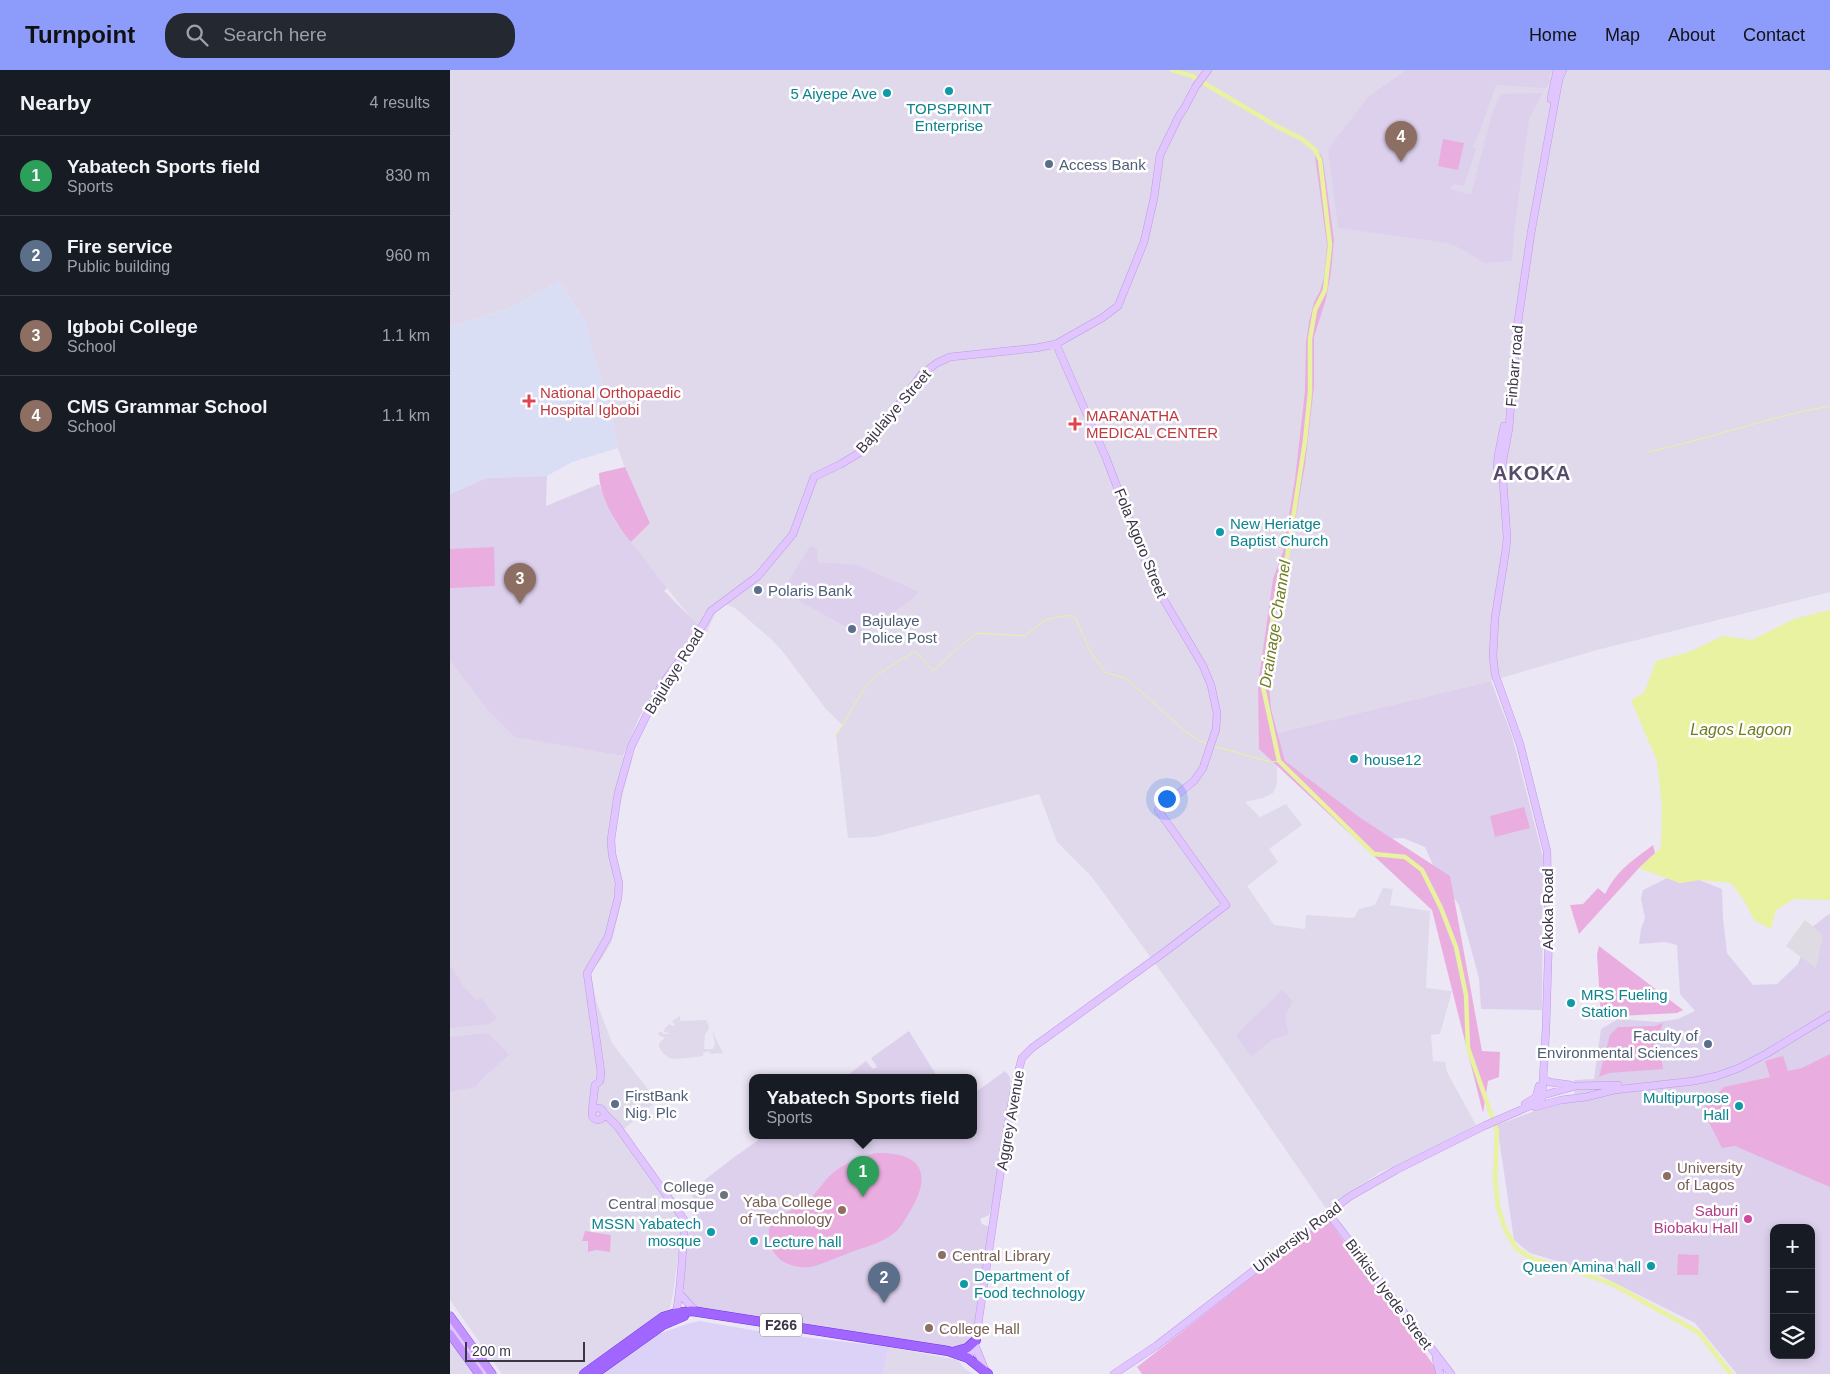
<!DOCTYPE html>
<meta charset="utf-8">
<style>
body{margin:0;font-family:Arial,sans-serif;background:#242831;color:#f1f3f6}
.controls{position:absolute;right:15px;bottom:15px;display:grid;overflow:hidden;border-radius:10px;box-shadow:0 2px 8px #0003}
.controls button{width:45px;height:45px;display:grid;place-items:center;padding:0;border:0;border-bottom:1px solid #363941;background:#171b24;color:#f1f3f6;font:25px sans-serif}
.scale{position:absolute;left:15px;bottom:12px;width:120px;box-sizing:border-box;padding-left:5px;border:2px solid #3b3547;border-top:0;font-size:14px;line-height:18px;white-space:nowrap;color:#3b3547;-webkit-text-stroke:4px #fff;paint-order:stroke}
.you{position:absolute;left:716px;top:728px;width:18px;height:18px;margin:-12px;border:4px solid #fff;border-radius:50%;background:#1a73e8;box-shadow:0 0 0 8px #1a73e833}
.badge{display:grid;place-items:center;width:32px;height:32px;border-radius:50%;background:#8d9cfa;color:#fff;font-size:16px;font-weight:700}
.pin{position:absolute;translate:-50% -41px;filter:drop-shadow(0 1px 2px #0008)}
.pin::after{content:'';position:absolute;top:26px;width:18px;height:15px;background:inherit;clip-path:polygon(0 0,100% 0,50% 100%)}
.popup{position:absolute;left:299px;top:1004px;width:228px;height:65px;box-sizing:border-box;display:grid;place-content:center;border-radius:10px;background:#171b24;filter:drop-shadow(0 1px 4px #0005);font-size:16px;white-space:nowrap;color:#9ea1a6}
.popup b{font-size:19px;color:#f1f3f6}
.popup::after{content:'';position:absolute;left:50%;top:100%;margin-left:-10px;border:10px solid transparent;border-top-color:#171b24}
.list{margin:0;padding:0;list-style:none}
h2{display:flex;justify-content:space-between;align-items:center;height:65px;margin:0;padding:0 20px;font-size:21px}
h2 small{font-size:16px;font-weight:400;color:#9ea1a6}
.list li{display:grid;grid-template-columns:32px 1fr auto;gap:15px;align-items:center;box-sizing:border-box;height:80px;padding:0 20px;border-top:1px solid #363941}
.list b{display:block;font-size:19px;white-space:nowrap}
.list p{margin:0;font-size:16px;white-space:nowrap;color:#9ea1a6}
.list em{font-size:16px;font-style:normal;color:#9ea1a6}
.icon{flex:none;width:28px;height:28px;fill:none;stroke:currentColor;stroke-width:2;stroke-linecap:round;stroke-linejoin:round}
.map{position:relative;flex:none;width:1380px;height:1304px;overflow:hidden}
header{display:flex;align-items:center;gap:30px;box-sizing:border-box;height:70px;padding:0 25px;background:#8d9cfa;color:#111}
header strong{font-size:24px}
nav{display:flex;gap:28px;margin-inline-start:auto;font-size:18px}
.search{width:350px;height:45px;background:#242831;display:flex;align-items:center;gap:12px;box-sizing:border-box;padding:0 18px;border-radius:20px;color:#9ea1a6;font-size:19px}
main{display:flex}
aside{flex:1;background:#171b24}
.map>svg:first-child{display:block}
.residential{fill:#e0d9ec}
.commercial{fill:#dcd1f6}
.education{fill:#ddd0ed;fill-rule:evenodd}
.medical{fill:#dadef5}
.green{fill:#e9aedf}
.parking{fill:#dedce2}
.water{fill:#e8f2a1}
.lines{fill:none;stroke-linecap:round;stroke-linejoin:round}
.stream{stroke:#e8f2a1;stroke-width:1}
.canal{stroke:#e8f2a1;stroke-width:4.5}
.secondary-casing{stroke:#bc9de1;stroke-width:8}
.primary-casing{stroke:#9962e7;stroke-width:9}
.highway-casing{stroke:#7033e1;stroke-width:10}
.secondary{stroke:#e1c5ff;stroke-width:7}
.primary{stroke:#c394ff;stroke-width:8}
.highway{stroke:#a166ff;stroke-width:9}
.culture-dot{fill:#0f9aa8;stroke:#fff;stroke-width:2}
.service-dot{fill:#5c6f8a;stroke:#fff;stroke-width:2}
.health-dot{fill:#e0444e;stroke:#fff;stroke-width:2}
.education-dot{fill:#8d6e63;stroke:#fff;stroke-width:2}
.worship-dot{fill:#6b7280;stroke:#fff;stroke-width:2}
.hotel-dot{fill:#d1479c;stroke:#fff;stroke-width:2}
.labels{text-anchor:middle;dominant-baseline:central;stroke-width:5;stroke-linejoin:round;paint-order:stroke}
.shield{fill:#fff;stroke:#76727e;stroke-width:1}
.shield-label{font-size:14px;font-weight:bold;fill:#3b3547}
.culture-label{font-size:15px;fill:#0d838f;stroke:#fff;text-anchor:start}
.service-label{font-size:15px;fill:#4e5e75;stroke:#fff;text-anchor:start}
.street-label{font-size:15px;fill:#3b3547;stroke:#fff}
.health-label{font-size:15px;fill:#be3a42;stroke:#fff;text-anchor:start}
.education-label{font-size:15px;fill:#785e54;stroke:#fff;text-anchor:start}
.worship-label{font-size:15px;fill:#5b616d;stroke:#fff;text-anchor:end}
.hotel-label{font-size:15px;fill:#b23c85;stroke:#fff;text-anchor:end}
.water-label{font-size:16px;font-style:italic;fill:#6f7c22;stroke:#fff}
.district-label{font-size:20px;font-weight:bold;letter-spacing:1px;fill:#564c6a;stroke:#fff}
</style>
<header>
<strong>Turnpoint</strong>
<div class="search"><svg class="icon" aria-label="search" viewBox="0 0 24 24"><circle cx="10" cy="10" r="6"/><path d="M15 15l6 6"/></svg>Search here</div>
<nav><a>Home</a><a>Map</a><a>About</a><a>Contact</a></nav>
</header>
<main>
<aside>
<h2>Nearby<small>4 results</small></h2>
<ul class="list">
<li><span class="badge" style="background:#2e9e5b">1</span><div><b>Yabatech Sports field</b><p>Sports</p></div><em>830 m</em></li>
<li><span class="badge" style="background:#5c6f8a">2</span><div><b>Fire service</b><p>Public building</p></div><em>960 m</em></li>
<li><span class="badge" style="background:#8d6e63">3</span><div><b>Igbobi College</b><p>School</p></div><em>1.1 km</em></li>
<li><span class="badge" style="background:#8d6e63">4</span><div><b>CMS Grammar School</b><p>School</p></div><em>1.1 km</em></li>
</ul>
</aside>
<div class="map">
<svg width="1380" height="1304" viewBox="0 0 1380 1304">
<rect width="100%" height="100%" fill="#ece7f4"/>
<path class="residential" d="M 0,0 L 1380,0 L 1380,522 L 1147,580 L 1041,611 L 827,663 L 820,668 L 827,696 L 827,714 L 823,723 L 813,728 L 795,732 L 810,747 L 836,734 L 852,755 L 819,779 L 828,792 L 797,816 L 824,855 L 855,859 L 856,845 L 904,848 L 909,839 L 925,835 L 933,818 L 943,819 L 940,835 L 980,841 L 976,918 L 1002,921 L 990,964 L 981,965 L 983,991 L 995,992 L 997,1002 L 1026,1055 L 957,1092 L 930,1102 L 877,1140 L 765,977 L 707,896 L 641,806 L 607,772 L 589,724 L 425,767 L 398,768 L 386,665 L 392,655 L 376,639 L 333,582 L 322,570 L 285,538 L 273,533 L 266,542 L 256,564 L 247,556 L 181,472 L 200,452 L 176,401 L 168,378 L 162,347 L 142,279 L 136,253 L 110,211 L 58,239 L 0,257 Z
M 0,591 L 65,666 L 173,686 L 182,690 L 165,753 L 164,780 L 169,796 L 173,822 L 169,842 L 161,873 L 151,890 L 140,901 L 147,933 L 162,973 L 207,1031 L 174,1059 L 234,1142 L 223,1224 L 220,1238 L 128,1304 L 52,1304 L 0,1230 Z
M 230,946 L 230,951 L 256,950 L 259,956 L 258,961 L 255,964 L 254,979 L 263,979 L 265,974 L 262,961 L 273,983 L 260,984 L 259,981 L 253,983 L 253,986 L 227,989 L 219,988 L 212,982 L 209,977 L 209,973 L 215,968 L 207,964 L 211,961 L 213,964 L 218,964 L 219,963 L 214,962 L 215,958 L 219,954 L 224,956 L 225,955 L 222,951 Z
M 0,1267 L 26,1304 L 0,1304 Z
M 439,1277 L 508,1290 L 515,1299 L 523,1304 L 433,1304 Z"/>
<path class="commercial" d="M 249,1251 L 320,1263 L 439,1277 L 433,1304 L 150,1304 L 203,1266 L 237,1254 Z"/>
<path class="education" d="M 956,0 L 1103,0 L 1099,7 L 1101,10 L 1096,18 L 1046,15 L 1028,67 L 1022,77 L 1026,79 L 1014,116 L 1003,114 L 1000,119 L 1021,125 L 1042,43 L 1051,24 L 1093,23 L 1079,49 L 1065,154 L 1062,191 L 1034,193 L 1012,179 L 998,173 L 888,158 L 878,79 L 918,27 Z
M 97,406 L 96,436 L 149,414 L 166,452 L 217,518 L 214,521 L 251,558 L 229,588 L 207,615 L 189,648 L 173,686 L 65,667 L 38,640 L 0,591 L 0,424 L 36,408 Z
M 360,476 L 367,479 L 368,492 L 408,495 L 469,522 L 461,530 L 412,566 L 332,521 Z
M 1041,611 L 1062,666 L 1093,787 L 1092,940 L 1031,939 L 1029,908 L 1009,835 L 989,808 L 975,777 L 953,768 L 935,769 L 832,691 L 827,663 Z
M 1217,808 L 1230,813 L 1249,810 L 1272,819 L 1273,848 L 1277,883 L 1303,915 L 1327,914 L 1348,894 L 1361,858 L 1379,844 L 1380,845 L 1380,1304 L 1287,1304 L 1245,1253 L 1141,1201 L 1080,1183 L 1064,1170 L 1047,1055 L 1090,1039 L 1125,1030 L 1124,1010 L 1144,1009 L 1151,959 L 1168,949 L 1208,952 L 1228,949 L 1245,941 L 1230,924 L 1227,875 L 1215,872 L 1189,874 L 1191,859 L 1195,848 L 1191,829 L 1193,820 ZM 1324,1158 L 1361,1158 L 1361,1285 L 1324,1285 Z
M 1,896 L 13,916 L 27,930 L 31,928 L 47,948 L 39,954 L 0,958 L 0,897 Z
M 832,920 L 843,931 L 835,946 L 839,965 L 823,969 L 801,987 L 786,965 Z
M 459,961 L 488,1008 L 394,1008 L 416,991 L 423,999 L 427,997 L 421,988 Z
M 38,963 L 59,985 L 33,1008 L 25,1017 L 0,1022 L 0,967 Z
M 555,1001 L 560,1007 L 561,1029 L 549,1109 L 539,1145 L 530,1149 L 532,1154 L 542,1158 L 523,1268 L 510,1279 L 248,1239 L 242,1234 L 234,1223 L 231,1205 L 241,1148 L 243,1145 L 247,1131 L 242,1127 L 244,1121 L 248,1115 L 283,1088 L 314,1066 L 523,1066 L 523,1024 Z"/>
<path class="medical" d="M 110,211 L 136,253 L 142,279 L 162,347 L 168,378 L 122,392 L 97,406 L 36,408 L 0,424 L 0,257 L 58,239 Z"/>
<path class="green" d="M 993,69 L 1014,73 L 1008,100 L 988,96 Z
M 870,83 L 873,89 L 884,170 L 881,202 L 876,229 L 864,267 L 864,316 L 855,395 L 837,496 L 830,517 L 818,604 L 821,639 L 835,691 L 912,749 L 1000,806 L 1032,981 L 1050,982 L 1049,1007 L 1038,1011 L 1033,1043 L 982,840 L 809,679 L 808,613 L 811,594 L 823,509 L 833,482 L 845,409 L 855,321 L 856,272 L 859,252 L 864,232 L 870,221 L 874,207 L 877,175 L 865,86 Z
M 175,397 L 200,453 L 181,472 C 166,455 149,425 149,403 Z
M 44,477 L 45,516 L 0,518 L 0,479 Z
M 1074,737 L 1080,758 L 1045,767 L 1040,746 Z
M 1203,775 L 1205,783 L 1189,798 L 1129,864 L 1120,835 L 1133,834 L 1148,818 L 1155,824 C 1168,799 1182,791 1203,775 Z
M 1149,876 L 1233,940 L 1227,943 L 1151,947 L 1147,884 Z
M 1213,953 L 1206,975 L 1210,981 L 1213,999 L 1159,1003 L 1149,1007 L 1160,965 L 1168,957 L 1205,956 Z
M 1380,984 L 1380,1117 L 1285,1076 L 1272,1078 L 1252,1039 L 1274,1017 L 1320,1007 L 1315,991 L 1333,986 L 1338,1001 L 1352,998 Z
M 426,1083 C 473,1082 483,1104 459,1143 C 454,1151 451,1158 443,1164 C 428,1175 410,1178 394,1185 C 383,1189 372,1194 361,1197 C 341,1199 321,1190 319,1168 C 319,1162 318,1157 322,1153 C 329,1142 345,1141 355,1133 C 363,1127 369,1118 376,1110 C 388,1095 408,1088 426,1083 Z
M 877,1148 L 990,1304 L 692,1304 L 687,1297 Z
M 135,1161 L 161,1165 L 160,1182 L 146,1180 L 138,1182 L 138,1171 L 132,1171 Z
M 1228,1184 L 1249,1185 L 1248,1205 L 1227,1205 Z"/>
<path class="parking" d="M 1355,850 L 1373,865 L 1366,898 L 1336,876 Z"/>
<path class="water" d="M 1380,540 L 1380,830 L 1344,829 L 1326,840 L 1321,859 L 1304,850 L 1295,832 L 1281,813 L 1249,810 L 1230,813 L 1189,798 L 1211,778 L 1212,736 L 1207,691 L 1181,630 L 1194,623 L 1206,591 L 1239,582 L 1273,566 L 1302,570 L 1344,549 Z"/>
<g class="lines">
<path class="stream" d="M 1198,382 C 1259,369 1318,347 1380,336
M 386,665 C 399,648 408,623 423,609 C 435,598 452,590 465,581 L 483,601 L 515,572 L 527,563 L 575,566 L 595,550 L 618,545 L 626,549 L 640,581 L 655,602 L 677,609 L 735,661 L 750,671 L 759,674
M 763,676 L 821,692 L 829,691"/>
<path class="canal" d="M 722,0 L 742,6 L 828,57 L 852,69 L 865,80 L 870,90 L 880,175 L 875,220 L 865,240 L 860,269 L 860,322 L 855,371 L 837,487 L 829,509 L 819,570 L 813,617 L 829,691 L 924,784 L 955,787 L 972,800 L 991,838 L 1006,877 L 1016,925 L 1018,978 L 1047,1061 L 1045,1107 L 1048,1137 L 1055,1159 L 1066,1178 L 1082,1189 L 1125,1201 L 1162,1214 L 1248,1262 L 1281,1304"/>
<g class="secondary-casing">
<path id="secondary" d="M 1101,29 L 1107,0
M 1047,397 L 1048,386 L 1054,356
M 1094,1009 L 1099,1012 L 1121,1015
M 1090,1026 L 1126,1016 L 1168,1015
M 1075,1034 L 1086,1027 L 1089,1016
M 1085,1037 L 1111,1030 L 1136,1027 L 1164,1020 L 1244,1011 L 1267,1006 L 1289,998 L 1316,984 L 1380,945
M142 1044a6 6 0 1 1 12 0a6 6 0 1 1-12 0Z
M 142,1041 L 145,1015 L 150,1011 L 151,1002 L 137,903 L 158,867 L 168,828 L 169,813 L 162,784 L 161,770 L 168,723 L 181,677 L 211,616 L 244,570 L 261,541 L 308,506 L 343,464 L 364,407 L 391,394 L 414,380 L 472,304 L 487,293 L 500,287 L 586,278 L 606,274 L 652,248 L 668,236 L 694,172 L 704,128 L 710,85 L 729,46 L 735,37 L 746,16 L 758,0
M 154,1043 L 167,1056 L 235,1151 C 232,1181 232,1213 226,1243
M 878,1143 L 1001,1304
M 230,1224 L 246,1242
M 0,1255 L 35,1304
M 525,1275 L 535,1300
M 518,1288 L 525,1275 L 556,1065 L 566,1010 L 572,988 L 582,978 L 716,881 L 776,835 L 708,740 L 744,711 L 753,698 L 766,659 L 767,643 L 761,615 L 753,596 L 704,513 L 656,388 L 606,274
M 986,1289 L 990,1304
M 664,1304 L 706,1276 L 899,1127 L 946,1100 L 1034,1056 L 1084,1034 L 1092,1028 L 1096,958 L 1099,862 L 1097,781 L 1070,674 L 1045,604 L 1043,586 L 1045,548 L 1056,479 L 1057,467 L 1052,396 L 1059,358 L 1067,258 L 1081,163 L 1109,9 L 1113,0"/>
</g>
<g class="primary-casing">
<path id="primary" d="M 0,1246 L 42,1304
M 0,1264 L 29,1304"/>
</g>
<g class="highway-casing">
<path id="highway" d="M 503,1282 L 517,1278 L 526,1270
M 134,1304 L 213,1247 L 226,1243 L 242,1241 L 498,1281 L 518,1288 L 538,1304
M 144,1304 L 213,1255 L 234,1246"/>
</g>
<use href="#secondary" class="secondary"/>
<use href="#primary" class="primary"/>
<use href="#highway" class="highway"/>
</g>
<g class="culture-dot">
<circle cx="499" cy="21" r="5"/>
<circle cx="437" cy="23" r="5"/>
<circle cx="770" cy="462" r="5"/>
<circle cx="904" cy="689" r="5"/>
<circle cx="1121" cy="933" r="5"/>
<circle cx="1289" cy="1036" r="5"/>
<circle cx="261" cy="1162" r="5"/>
<circle cx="304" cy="1171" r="5"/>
<circle cx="1201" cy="1196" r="5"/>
<circle cx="514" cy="1214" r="5"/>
</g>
<g class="service-dot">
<circle cx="599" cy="94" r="5"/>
<circle cx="308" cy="520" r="5"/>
<circle cx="402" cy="559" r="5"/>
<circle cx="1258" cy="974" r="5"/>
<circle cx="165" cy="1034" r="5"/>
</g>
<g class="health-dot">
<path d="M76.5 323.5h5v5h5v5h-5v5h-5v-5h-5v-5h5z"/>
<path d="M622.5 346.5h5v5h5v5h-5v5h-5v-5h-5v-5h5z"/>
</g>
<g class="education-dot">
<circle cx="1217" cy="1106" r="5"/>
<circle cx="392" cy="1140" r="5"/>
<circle cx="492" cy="1185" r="5"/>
<circle cx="479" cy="1258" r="5"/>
</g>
<circle class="worship-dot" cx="274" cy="1125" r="5"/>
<circle class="hotel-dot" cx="1298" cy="1149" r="5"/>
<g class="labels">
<rect class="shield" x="310" y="1243.5" width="42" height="23" rx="4"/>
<g class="shield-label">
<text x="331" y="1255">F266</text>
</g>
<g class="culture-label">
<text x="427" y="23" text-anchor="end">5 Aiyepe Ave</text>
<text x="499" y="38" text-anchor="middle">TOPSPRINT<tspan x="499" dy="17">Enterprise</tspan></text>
<text x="780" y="453">New Heriatge<tspan x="780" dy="17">Baptist Church</tspan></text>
<text x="914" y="689">house12</text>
<text x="1131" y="924">MRS Fueling<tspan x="1131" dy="17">Station</tspan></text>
<text x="1279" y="1027" text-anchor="end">Multipurpose<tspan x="1279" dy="17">Hall</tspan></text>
<text x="251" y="1153" text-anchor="end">MSSN Yabatech<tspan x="251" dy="17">mosque</tspan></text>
<text x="314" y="1171">Lecture hall</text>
<text x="1191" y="1196" text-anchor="end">Queen Amina hall</text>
<text x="524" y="1205">Department of<tspan x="524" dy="17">Food technology</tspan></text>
</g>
<g class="service-label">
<text x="609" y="94">Access Bank</text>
<text x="318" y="520">Polaris Bank</text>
<text x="412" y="550">Bajulaye<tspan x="412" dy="17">Police Post</tspan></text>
<text x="1248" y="965" text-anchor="end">Faculty of<tspan x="1248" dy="17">Environmental Sciences</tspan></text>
<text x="175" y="1025">FirstBank<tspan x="175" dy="17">Nig. Plc</tspan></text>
</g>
<g class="street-label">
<text transform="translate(1064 296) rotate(-85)">Finbarr road</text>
<text transform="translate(443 341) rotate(-49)">Bajulaiye Street</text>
<text transform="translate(691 473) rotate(68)">Fola Agoro Street</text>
<text transform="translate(224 601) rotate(-58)">Bajulaye Road</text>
<text transform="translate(1097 839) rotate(-90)">Akoka Road</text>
<text transform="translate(560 1050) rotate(-80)">Aggrey Avenue</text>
<text transform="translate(847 1167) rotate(-37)">University Road</text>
<text transform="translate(939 1224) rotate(53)">Birikisu Iyede Street</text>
</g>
<g class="health-label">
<text x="90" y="322">National Orthopaedic<tspan x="90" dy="17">Hospital Igbobi</tspan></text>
<text x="636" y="345">MARANATHA<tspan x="636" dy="17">MEDICAL CENTER</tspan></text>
</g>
<g class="education-label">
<text x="1227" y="1097">University<tspan x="1227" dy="17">of Lagos</tspan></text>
<text x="382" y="1131" text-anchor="end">Yaba College<tspan x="382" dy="17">of Technology</tspan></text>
<text x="502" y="1185">Central Library</text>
<text x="489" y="1258">College Hall</text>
</g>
<g class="worship-label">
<text x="264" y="1116">College<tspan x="264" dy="17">Central mosque</tspan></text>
</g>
<g class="hotel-label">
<text x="1288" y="1140">Saburi<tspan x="1288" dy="17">Biobaku Hall</tspan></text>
</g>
<g class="water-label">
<text transform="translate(825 554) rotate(-81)">Drainage Channel</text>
<text x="1291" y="659">Lagos Lagoon</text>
</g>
<g class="district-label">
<text x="1082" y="403">AKOKA</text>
</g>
</g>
</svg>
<div class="controls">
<button>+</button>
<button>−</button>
<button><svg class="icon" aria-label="layers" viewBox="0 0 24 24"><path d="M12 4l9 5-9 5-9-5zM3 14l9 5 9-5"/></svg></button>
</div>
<div class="scale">200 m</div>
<div class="you"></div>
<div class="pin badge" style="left:413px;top:1127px;background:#2e9e5b">1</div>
<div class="popup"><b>Yabatech Sports field</b>Sports</div>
<div class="pin badge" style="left:434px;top:1233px;background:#5c6f8a">2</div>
<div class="pin badge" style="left:70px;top:534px;background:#8d6e63">3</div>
<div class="pin badge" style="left:951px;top:92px;background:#8d6e63">4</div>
</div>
</main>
